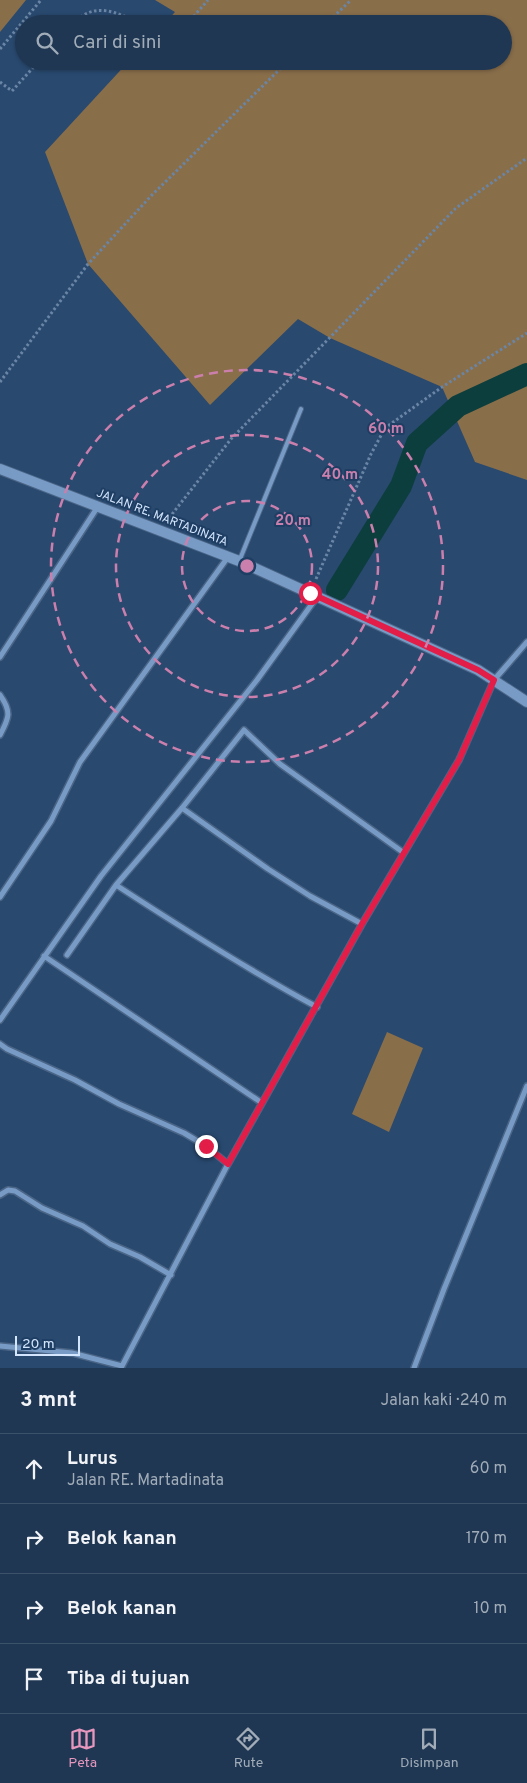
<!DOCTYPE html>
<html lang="id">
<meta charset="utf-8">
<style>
body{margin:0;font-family:Overpass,sans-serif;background:#2c425d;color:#f1f3f6}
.scale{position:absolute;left:15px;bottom:12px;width:65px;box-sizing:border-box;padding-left:5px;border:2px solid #d4e6fe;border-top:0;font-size:14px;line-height:18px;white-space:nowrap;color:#d4e6fe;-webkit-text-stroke:4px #1f3e63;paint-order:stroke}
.stop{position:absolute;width:15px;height:15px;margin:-11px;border:4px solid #e11d48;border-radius:50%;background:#fff}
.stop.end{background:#e11d48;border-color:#fff;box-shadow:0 1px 5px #0008}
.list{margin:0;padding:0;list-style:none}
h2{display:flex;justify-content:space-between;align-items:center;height:65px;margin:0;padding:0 20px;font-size:21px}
h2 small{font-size:16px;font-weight:400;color:#a1acb8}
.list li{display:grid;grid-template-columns:32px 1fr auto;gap:15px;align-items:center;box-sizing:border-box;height:70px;padding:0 20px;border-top:1px solid #3c516a}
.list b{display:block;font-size:19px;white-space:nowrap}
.list p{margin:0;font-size:16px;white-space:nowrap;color:#a1acb8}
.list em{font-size:16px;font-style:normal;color:#a1acb8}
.icon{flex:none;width:28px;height:28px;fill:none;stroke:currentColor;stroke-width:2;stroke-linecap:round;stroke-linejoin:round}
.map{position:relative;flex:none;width:527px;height:1368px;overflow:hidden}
.search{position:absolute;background:#1f3753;box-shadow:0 1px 4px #0004;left:15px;right:15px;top:15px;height:55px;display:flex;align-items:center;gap:12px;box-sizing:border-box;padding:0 18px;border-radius:28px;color:#a1acb8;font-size:19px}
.sheet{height:345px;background:#1f3753}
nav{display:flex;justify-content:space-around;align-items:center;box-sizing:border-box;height:70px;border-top:1px solid #3c516a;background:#1f3753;font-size:14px;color:#a1acb8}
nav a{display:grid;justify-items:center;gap:2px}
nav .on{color:#e797bd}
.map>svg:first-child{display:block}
.green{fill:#896e4a}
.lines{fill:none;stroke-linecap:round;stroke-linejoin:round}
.canal{stroke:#0d3e3e;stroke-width:22}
.service-casing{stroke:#4a6586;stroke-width:6}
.minor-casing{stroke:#4a6586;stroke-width:8}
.secondary-casing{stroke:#4a6586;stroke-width:12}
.path{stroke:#6a85a5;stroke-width:3;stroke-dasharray:2.5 2.5;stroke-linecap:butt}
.service{stroke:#789bc6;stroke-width:4}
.minor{stroke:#789bc6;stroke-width:5}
.secondary{stroke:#789bc6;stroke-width:10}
.route{stroke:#e11d48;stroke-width:6}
.ring{fill:none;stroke:#cb7fac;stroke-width:2.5;stroke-dasharray:9 6}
.labels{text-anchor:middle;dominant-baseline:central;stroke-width:4;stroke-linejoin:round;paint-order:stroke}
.street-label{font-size:12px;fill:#d4e6fe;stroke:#1f3e63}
.centre{fill:#cb7fac;stroke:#1f3e63;stroke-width:2.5}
.ring-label{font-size:15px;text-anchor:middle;font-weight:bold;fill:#cb7fac;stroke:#1f3e63;stroke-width:4;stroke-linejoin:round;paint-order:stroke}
</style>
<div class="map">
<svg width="527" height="1368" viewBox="0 0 527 1368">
<rect width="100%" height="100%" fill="#29496f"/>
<path class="green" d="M 0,0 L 26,0 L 0,32 Z
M 155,0 L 527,0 L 527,480 L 475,462 L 442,387 L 330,338 L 298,319 L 210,405 L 88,264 L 45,152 L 129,61 L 503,61 L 503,24 L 164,24 L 175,12 Z
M 387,1032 L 423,1048 L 389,1132 L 352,1114 Z"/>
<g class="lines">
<path class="canal" d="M 337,590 L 401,486 L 417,443 L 458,406 L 527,374"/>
<g class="service-casing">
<path id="service" d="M 240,559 L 301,409"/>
</g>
<g class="minor-casing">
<path id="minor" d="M 0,657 L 97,508
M 0,695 C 12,712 9,718 0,735
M 182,808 L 268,869 L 310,896 L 362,924
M 116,885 C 182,928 248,970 317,1007
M 0,897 L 51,821 L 80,762 L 228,557
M 67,955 L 116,885 L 182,808 L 244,730 L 280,764 L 404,853
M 44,956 L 262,1103
M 0,1020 L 101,876 L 257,680 L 317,597
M 0,1044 L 7,1049 L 75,1080 L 119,1104 L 184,1133 L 206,1146 L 228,1164
M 0,1195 L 8,1190 L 15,1191 L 42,1208 L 83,1226 L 110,1244 L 140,1257 L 171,1275
M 0,1346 L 72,1353 L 122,1366
M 121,1368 L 228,1164 L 362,924 L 459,760 L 494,680 L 527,642
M 414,1368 L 444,1289 L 527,1086"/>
</g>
<g class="secondary-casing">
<path id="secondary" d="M 0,469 L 239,561 L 478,670 L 527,702"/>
</g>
<path class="path" d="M 73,24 C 95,0 117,13 142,24
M 187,24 L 208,0
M 326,24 L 351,0
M 0,49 L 41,0
M 0,82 L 12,91 L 39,61
M 0,382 L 88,264 L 151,196 L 288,61
M 169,518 L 231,439 L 456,208 L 527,158
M 316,579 L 371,454 L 385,428 L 442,387 L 527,333"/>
<use href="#service" class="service"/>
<use href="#minor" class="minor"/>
<use href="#secondary" class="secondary"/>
</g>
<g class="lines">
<path class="route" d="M 206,1146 L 228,1164 L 362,924 L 459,760 L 494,680 L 478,670 L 310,593"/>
</g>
<g class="ring">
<circle cx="247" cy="566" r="65"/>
<circle cx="247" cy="566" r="131"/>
<circle cx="247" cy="566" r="196"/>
</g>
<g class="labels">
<g class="street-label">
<text transform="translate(162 518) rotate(21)">JALAN RE. MARTADINATA</text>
</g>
</g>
<circle cx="247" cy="566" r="8" class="centre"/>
<g class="ring-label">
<text x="386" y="433">60 m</text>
<text x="340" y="479">40 m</text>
<text x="293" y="525">20 m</text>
</g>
</svg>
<div class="scale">20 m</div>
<div class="stop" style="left:310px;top:593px"></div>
<div class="stop end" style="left:206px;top:1146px"></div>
<div class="search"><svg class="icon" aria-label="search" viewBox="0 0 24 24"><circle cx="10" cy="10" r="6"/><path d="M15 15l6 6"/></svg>Cari di sini</div>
</div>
<section class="sheet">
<h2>3 mnt<small>Jalan kaki · 240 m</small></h2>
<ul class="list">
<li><svg class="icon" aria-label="ahead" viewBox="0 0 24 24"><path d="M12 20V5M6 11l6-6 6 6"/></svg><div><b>Lurus</b><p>Jalan RE. Martadinata</p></div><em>60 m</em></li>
<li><svg class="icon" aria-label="right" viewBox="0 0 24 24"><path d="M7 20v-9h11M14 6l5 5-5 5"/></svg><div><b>Belok kanan</b></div><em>170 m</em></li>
<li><svg class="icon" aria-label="right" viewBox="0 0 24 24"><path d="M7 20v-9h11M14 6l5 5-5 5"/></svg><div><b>Belok kanan</b></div><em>10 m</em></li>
<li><svg class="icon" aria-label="arrive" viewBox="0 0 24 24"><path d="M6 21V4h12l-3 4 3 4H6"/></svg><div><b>Tiba di tujuan</b></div></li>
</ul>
</section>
<nav>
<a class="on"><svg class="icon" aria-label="map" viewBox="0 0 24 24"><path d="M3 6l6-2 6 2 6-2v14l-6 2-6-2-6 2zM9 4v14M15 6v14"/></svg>Peta</a>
<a><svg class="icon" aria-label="directions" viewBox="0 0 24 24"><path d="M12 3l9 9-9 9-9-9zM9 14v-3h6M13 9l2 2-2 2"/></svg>Rute</a>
<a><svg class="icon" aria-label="saved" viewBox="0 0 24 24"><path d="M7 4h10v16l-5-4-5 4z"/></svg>Disimpan</a>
</nav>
